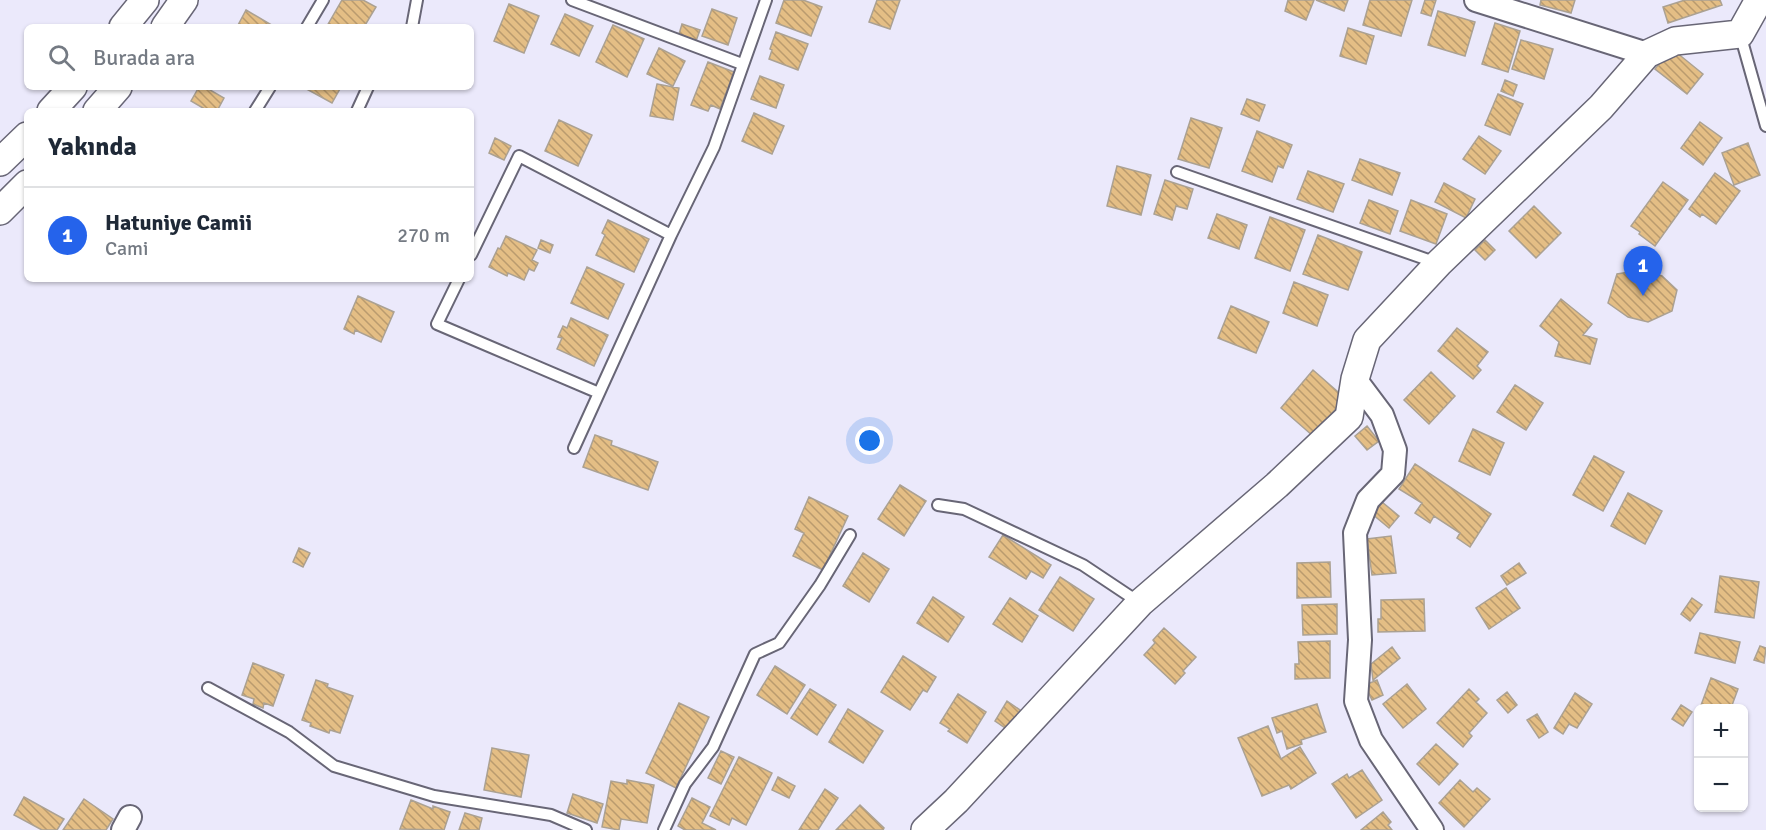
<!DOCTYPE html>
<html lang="tr">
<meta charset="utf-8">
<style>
body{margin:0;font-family:Signika,sans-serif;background:#f2f2f3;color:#1f2937}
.controls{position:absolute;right:18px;bottom:18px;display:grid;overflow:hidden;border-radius:9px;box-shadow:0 2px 4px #0004}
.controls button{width:54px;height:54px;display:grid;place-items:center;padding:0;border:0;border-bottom:2px solid #e0e1e3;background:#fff;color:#1f2937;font:30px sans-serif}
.you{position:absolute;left:870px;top:441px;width:21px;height:21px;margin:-15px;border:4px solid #fff;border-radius:50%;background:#1a73e8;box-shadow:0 0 0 9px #1a73e833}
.badge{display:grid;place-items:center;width:39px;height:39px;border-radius:50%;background:#2563eb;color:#fff;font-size:20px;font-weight:700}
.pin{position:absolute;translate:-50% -50px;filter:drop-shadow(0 2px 3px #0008)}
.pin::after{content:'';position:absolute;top:32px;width:21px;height:18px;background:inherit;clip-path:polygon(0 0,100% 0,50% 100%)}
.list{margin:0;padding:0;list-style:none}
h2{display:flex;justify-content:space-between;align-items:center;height:78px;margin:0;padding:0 24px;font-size:26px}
h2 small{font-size:20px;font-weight:400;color:#747a83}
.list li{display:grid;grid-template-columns:39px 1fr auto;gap:18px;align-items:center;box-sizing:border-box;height:96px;padding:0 24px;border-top:2px solid #e0e1e3}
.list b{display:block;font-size:22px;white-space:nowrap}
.list p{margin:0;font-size:20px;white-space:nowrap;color:#747a83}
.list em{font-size:20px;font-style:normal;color:#747a83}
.icon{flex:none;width:33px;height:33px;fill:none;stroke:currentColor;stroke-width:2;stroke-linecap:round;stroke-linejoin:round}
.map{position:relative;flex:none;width:1766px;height:830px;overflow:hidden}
.search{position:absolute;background:#fff;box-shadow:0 2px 4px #0004;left:24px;top:24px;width:450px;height:66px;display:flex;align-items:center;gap:15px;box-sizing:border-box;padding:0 21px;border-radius:9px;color:#747a83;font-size:22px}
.panel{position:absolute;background:#fff;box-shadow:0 2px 4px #0004;left:24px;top:108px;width:450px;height:174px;border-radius:9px}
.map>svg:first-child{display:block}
.building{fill:url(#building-back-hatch);stroke:#aba192;stroke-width:1.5}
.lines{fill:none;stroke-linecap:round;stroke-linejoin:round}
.service-casing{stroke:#686676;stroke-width:14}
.minor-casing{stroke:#686676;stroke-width:26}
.tertiary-casing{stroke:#686676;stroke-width:30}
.service{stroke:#fff;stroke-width:10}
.minor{stroke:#fff;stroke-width:22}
.tertiary{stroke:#fff;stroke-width:27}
</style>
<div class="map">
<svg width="1766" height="830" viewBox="0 0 1766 830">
<defs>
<pattern id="building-back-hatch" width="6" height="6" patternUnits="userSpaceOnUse" patternTransform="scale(1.5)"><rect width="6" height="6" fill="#e4be85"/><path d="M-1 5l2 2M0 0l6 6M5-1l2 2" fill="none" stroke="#ba9b6e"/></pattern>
</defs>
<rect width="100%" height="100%" fill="#ebe9fb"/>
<path class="building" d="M 342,0 L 363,0 L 376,7 L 364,27 L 327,26 Z
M 784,0 L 803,0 L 822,7 L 811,36 L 776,23 Z
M 877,0 L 900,0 L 890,29 L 869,22 Z
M 1288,0 L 1314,0 L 1306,20 L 1285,11 Z
M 1316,0 L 1348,0 L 1344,11 Z
M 1370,0 L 1412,0 L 1401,36 L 1363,25 Z
M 1425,0 L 1436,0 L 1431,16 L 1421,13 Z
M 1541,0 L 1575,0 L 1571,13 L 1540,5 Z
M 1685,0 L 1720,0 L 1722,5 L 1668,23 L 1663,7 Z
M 509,4 L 539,16 L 524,53 L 494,41 Z
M 712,9 L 737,18 L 728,45 L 702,36 Z
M 246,10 L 275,27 L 237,27 Z
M 1438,11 L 1475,22 L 1465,56 L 1428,45 Z
M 565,14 L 593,26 L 579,56 L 551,44 Z
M 1495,23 L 1520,31 L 1508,72 L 1482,64 Z
M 682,24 L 700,30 L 696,41 L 679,34 Z
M 613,25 L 644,39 L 627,77 L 596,62 Z
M 1348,28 L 1374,36 L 1366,64 L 1340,56 Z
M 776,32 L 808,44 L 798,70 L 769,59 L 772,50 L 770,49 Z
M 1521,40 L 1553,49 L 1544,79 L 1512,69 Z
M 659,48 L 685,61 L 673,86 L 647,74 Z
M 1671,48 L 1703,74 L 1687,94 L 1655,69 Z
M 708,62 L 734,72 L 720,109 L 711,105 L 708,111 L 691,105 Z
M 760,76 L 784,85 L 776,108 L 751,99 Z
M 1505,80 L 1517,85 L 1513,96 L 1501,91 Z
M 657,84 L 679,88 L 673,120 L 650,116 Z
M 199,87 L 205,87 L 224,98 L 217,111 L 208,111 L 191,101 Z
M 303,87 L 341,87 L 332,103 Z
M 1498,94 L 1523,104 L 1510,135 L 1485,125 Z
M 1247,99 L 1265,105 L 1259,121 L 1241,114 Z
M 754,113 L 784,126 L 772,154 L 742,141 Z
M 1191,118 L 1222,128 L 1209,168 L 1178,159 Z
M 559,120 L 592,135 L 578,166 L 545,151 Z
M 1700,122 L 1722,138 L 1703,165 L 1681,148 Z
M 1257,131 L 1292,145 L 1283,168 L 1278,166 L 1272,182 L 1242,171 Z
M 1479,136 L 1501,151 L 1485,174 L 1463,159 Z
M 495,138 L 511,146 L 504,160 L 489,153 Z
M 1748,143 L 1760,175 L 1734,185 L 1722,153 Z
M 1360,159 L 1400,173 L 1392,195 L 1352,180 Z
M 1117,166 L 1151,175 L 1141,215 L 1107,206 Z
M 1308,171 L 1344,184 L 1333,212 L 1297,199 Z
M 1715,173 L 1740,191 L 1716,224 L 1702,214 L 1700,217 L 1689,209 Z
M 1165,180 L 1193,189 L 1187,209 L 1176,206 L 1172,220 L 1154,214 Z
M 1663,182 L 1688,200 L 1655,246 L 1639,234 L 1640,232 L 1631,226 Z
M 1444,183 L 1475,199 L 1466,218 L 1435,202 Z
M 1369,200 L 1398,211 L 1390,234 L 1360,223 Z
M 1411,200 L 1447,214 L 1436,244 L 1400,231 Z
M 1534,206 L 1561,233 L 1536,258 L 1509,231 Z
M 1217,214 L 1247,225 L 1239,249 L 1208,238 Z
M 1270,217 L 1305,230 L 1290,271 L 1255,258 Z
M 608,220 L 649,239 L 634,272 L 596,255 L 605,235 L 602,233 Z
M 1318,235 L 1362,252 L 1348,290 L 1303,274 Z
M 506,236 L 537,250 L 532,260 L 538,263 L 534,271 L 529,269 L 524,280 L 508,273 L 507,276 L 489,267 L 498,248 L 500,249 Z
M 541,240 L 553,245 L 550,253 L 538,248 Z
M 1485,240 L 1495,250 L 1485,260 L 1475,250 Z
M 587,267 L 624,284 L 608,319 L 571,303 Z
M 1642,270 L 1662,276 L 1677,290 L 1672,311 L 1648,322 L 1628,317 L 1608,303 L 1617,274 Z
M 1294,282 L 1328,295 L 1317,326 L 1283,313 Z
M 358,296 L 394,312 L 381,342 L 355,330 L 354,334 L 344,329 Z
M 1561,299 L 1592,324 L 1583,335 L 1597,339 L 1590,364 L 1555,356 L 1559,342 L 1540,326 Z
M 1231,306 L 1269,322 L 1256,353 L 1218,338 Z
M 571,318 L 608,335 L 594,366 L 557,349 L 562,338 L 558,337 L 563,326 L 567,328 Z
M 1457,328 L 1488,352 L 1477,366 L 1481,370 L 1473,379 L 1438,351 Z
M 1313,370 L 1345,398 L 1313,436 L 1281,408 Z
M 1431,372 L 1455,396 L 1429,424 L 1404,400 Z
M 1515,385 L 1543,403 L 1526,430 L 1497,412 Z
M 1367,426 L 1379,441 L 1367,450 L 1355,436 Z
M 1473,429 L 1504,443 L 1490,475 L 1459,461 Z
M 595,435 L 612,441 L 611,445 L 658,462 L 648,490 L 583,467 Z
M 1594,456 L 1624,472 L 1603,511 L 1573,495 Z
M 1415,464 L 1491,514 L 1470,547 L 1457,538 L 1460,533 L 1434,516 L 1430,523 L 1415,513 L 1422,503 L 1399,489 Z
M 900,485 L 926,501 L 904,536 L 878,519 Z
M 1628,493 L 1662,511 L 1645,544 L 1611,526 Z
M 809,497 L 848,516 L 823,570 L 793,556 L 804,533 L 795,529 Z
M 1382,502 L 1399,516 L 1389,528 L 1372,514 Z
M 1003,535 L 1051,565 L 1043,578 L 1031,571 L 1026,579 L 989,557 Z
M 1391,536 L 1396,573 L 1372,575 L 1367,539 Z
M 299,548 L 310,553 L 303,567 L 293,562 Z
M 863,553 L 889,569 L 869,602 L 843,586 Z
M 1330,562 L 1331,597 L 1297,598 L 1297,563 Z
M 1519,563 L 1526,573 L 1507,585 L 1501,576 Z
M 1720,576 L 1759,582 L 1754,618 L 1715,612 Z
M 1060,577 L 1094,599 L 1073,631 L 1039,610 Z
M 1506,588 L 1520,608 L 1489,629 L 1476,608 Z
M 933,597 L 964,617 L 948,642 L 917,623 Z
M 1010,598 L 1038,616 L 1022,642 L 993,624 Z
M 1692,598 L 1702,605 L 1690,621 L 1681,614 Z
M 1424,599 L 1425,631 L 1378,632 L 1378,619 L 1381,619 L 1381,600 Z
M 1337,604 L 1337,634 L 1303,635 L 1302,605 Z
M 1164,628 L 1196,657 L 1183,671 L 1185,673 L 1175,684 L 1144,655 L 1155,643 L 1153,640 Z
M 1700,633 L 1740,642 L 1735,663 L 1695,653 Z
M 1330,641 L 1330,678 L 1295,679 L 1295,664 L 1299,664 L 1298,642 Z
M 1760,646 L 1766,648 L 1764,663 L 1754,660 Z
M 1392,647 L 1400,658 L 1373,680 L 1371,664 Z
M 903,656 L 936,677 L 927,692 L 923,690 L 910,710 L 881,692 Z
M 253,663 L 284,675 L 273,706 L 264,703 L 263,708 L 253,704 L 254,699 L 242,695 Z
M 775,666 L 805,685 L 787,714 L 757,695 Z
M 1711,678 L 1738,689 L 1731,708 L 1700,708 Z
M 316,680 L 328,684 L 327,687 L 353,696 L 340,733 L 330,730 L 329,733 L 310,726 L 311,723 L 302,720 Z
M 1377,680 L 1383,695 L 1372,700 L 1365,685 Z
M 1407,684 L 1426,709 L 1403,728 L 1383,704 Z
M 810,689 L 836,705 L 817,735 L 791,718 Z
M 1469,689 L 1479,699 L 1476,702 L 1487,713 L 1469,733 L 1472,736 L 1463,747 L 1437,723 Z
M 1507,692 L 1517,705 L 1508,713 L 1497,700 Z
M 1575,693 L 1592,704 L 1577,728 L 1569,724 L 1563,734 L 1554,728 Z
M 958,694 L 986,712 L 967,743 L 948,731 L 950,729 L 940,723 Z
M 1007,701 L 1020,710 L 1008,730 L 995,721 Z
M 679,703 L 709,717 L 676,788 L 646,773 Z
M 1317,704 L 1326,732 L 1301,740 L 1302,744 L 1287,749 L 1282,731 L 1277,733 L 1272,718 Z
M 1681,705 L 1692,712 L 1683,726 L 1672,719 Z
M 848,709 L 883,731 L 863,763 L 829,742 Z
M 1537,714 L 1548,732 L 1539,738 L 1527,720 Z
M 1268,726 L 1281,759 L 1300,747 L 1316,773 L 1291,789 L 1289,785 L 1262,796 L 1238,738 Z
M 1436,744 L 1458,764 L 1439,785 L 1417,764 Z
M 492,748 L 529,755 L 521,797 L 484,790 Z
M 721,751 L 734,757 L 721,784 L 708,778 Z
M 739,757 L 772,773 L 746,825 L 732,818 L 729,825 L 710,816 Z
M 1362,770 L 1382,800 L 1356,818 L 1332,784 L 1347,774 L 1349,778 Z
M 778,777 L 795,786 L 789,798 L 772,790 Z
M 627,780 L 654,785 L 647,823 L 621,819 L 619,830 L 602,827 L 611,781 L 627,784 Z
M 1460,780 L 1473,792 L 1477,788 L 1490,799 L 1464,827 L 1439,803 Z
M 825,789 L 838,798 L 818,830 L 799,830 Z
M 573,794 L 603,804 L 597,823 L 567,813 Z
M 24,797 L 64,819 L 57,830 L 42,830 L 14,815 Z
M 692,798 L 710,807 L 702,823 L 716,830 L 685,830 L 678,826 Z
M 84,799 L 113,819 L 106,830 L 63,830 Z
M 411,800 L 433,809 L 433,806 L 450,812 L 444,830 L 400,829 Z
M 860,805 L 884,828 L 883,830 L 836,830 Z
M 1383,812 L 1391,822 L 1388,825 L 1392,830 L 1361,830 Z
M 465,813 L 482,818 L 479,830 L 459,830 Z"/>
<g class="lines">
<g class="service-casing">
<path id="service" d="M 572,0 L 742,64
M 307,27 L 323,0
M 412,27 L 417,0
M 1740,34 L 1766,126
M 255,111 L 270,87
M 357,111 L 368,87
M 1177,172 L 1437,263
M 471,255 L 519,156 L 671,235
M 459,279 L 437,324 L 599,393
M 574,448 L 671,235 L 714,147 L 766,0
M 938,505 L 964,509 L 1083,565 L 1140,603
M 208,688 L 289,732 L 334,766 L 434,796 L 551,815 L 586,830
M 664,830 L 685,784 L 713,747 L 755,654 L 779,643 L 820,585 L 850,535"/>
</g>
<g class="minor-casing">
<path id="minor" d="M 1476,0 L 1647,54
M 1355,379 L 1382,415 L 1395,450 L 1393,474 L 1368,500 L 1355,533 L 1360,640 L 1356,701 L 1371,740 L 1432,830
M 123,830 L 130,817"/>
</g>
<g class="tertiary-casing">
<path id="tertiary" d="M 123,27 L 145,0
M 165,27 L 184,0
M 51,111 L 73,87
M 97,111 L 118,87
M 0,162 L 27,136
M 0,211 L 27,184
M 925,830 L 956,801 L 1140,603 L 1277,485 L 1349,417 L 1355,379 L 1367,340 L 1439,263 L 1601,107 L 1647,54 L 1675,41 L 1740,34 L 1759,0"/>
</g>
<use href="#service" class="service"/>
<use href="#minor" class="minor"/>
<use href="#tertiary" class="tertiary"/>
</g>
</svg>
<div class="controls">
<button>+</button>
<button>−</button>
</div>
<div class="you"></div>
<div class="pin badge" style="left:1643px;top:296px">1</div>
<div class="search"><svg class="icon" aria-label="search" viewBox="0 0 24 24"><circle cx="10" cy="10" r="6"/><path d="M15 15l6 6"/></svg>Burada ara</div>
<section class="panel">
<h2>Yakında<small></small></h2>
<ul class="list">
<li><span class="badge">1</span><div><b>Hatuniye Camii</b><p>Cami</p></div><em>270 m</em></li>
</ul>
</section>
</div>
